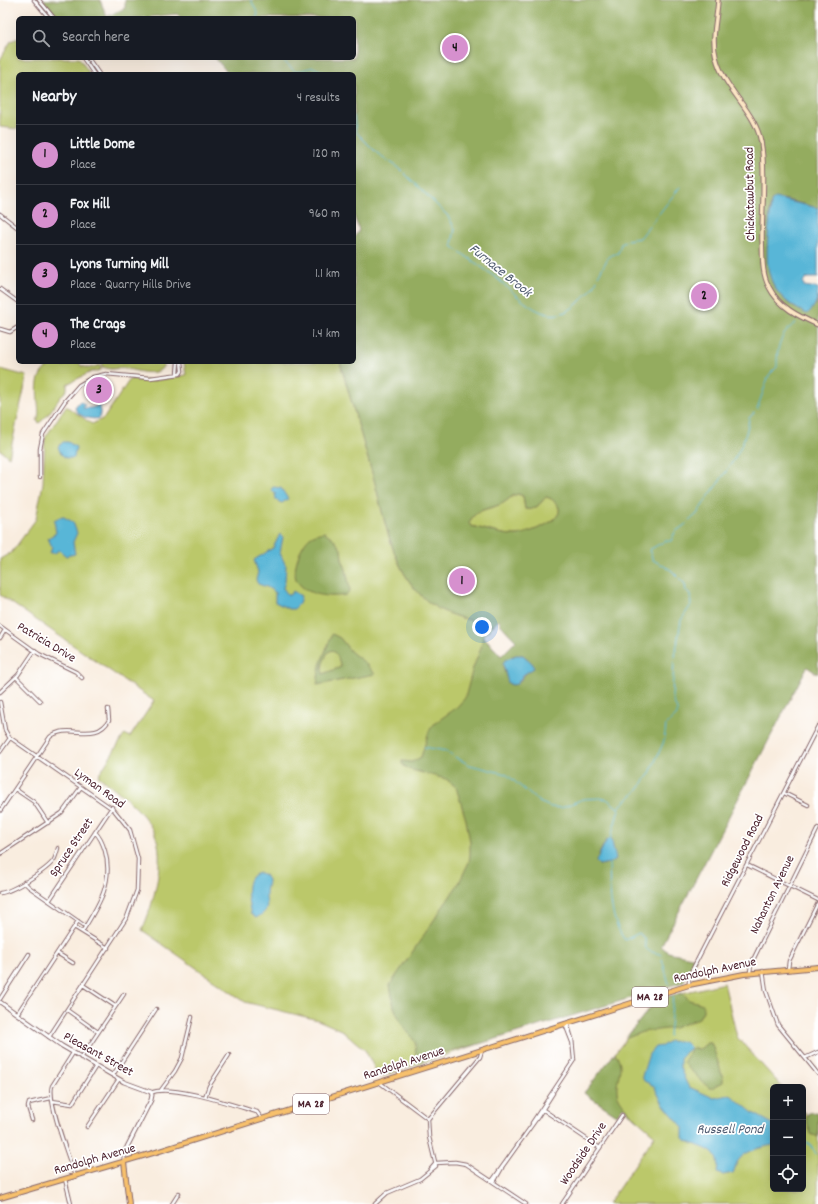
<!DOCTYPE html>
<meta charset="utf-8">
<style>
body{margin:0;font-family:Dekko,sans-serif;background:#20242c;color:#f1f3f6}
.controls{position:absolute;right:12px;bottom:12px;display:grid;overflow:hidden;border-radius:6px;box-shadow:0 4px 16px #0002}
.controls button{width:36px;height:36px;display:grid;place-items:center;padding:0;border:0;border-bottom:1px solid #363941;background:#171b24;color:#f1f3f6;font:20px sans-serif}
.you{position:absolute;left:482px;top:627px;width:14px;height:14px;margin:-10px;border:3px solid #fff;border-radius:50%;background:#1a73e8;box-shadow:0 0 0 6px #1a73e833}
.badge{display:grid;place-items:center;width:26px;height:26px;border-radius:50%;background:#d690ce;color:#111;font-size:13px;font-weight:700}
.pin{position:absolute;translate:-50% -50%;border:2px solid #fff;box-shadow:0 1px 4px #0006}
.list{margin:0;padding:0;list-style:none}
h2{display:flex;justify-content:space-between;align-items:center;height:52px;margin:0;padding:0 16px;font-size:17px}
h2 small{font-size:13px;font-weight:400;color:#9ea1a6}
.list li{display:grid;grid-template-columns:26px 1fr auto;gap:12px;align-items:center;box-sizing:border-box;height:60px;padding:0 16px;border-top:1px solid #363941}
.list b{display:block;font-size:15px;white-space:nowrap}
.list p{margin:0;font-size:13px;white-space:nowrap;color:#9ea1a6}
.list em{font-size:13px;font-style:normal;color:#9ea1a6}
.icon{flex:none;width:22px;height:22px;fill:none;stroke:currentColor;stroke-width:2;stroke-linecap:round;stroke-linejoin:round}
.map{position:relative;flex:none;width:818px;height:1204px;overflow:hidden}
.search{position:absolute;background:#171b24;box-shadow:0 4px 16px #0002;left:16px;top:16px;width:340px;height:44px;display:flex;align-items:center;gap:10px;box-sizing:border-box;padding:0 14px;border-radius:6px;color:#9ea1a6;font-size:15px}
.panel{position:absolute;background:#171b24;box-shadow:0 4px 16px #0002;left:16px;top:72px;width:340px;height:292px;border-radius:6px}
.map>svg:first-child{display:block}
.green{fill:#bbc86a;stroke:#82744a}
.forest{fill:#94ac5e;stroke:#6f6644;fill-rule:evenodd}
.water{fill:#59b6d7;stroke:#526a81}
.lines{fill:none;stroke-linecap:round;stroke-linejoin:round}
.stream{stroke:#59b6d7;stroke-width:1}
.minor-casing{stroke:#87676a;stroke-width:4.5}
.tertiary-casing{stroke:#87676a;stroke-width:5}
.secondary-casing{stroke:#87676a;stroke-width:5.5}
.primary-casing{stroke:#87676a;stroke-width:6}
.minor{stroke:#fff;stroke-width:2.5}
.tertiary{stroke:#fff;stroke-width:3}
.secondary{stroke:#fce6c4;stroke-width:3.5}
.primary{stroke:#f7c06c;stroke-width:4}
.labels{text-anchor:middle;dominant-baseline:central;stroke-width:3.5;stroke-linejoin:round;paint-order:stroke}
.shield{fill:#fff;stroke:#80626b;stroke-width:1}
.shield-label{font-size:12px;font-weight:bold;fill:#4a1f2b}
.street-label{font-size:13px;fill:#4a1f2b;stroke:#fff}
.water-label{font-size:14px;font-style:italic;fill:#505b70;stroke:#fff}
</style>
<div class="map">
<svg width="818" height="1204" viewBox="0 0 818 1204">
<rect width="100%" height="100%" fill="#fff"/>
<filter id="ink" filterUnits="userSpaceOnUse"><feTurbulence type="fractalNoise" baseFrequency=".025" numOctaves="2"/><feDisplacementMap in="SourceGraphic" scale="8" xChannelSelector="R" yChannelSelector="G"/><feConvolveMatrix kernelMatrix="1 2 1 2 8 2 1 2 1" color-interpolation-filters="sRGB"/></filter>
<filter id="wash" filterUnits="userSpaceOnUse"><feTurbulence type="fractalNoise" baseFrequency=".012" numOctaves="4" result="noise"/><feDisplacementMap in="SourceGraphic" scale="16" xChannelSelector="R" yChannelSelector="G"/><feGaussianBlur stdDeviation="0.9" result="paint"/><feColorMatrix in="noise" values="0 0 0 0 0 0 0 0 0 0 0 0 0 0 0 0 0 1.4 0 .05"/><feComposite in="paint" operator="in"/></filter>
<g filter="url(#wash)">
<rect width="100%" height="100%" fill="#f9eddf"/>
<path class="green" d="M 18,38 L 18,58 L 79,58 L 90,74 L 18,74 L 18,129 L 0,127 L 0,60 L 11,41 Z
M 55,362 L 66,362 L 61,365 L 63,366 L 79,362 L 81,366 L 90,368 L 100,365 L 101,370 L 91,372 L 67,384 L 67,390 C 56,400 51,415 39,423 L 37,421 C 44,410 25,372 55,364 Z
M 102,362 L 164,362 C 163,380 134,370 124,368 C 119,367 116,369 111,369 C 108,369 105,367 102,367 Z
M 184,362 L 340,362 C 351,400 362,438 373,476 C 385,518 391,570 426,600 C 446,617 469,619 493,626 L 483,636 L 501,656 L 476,1045 L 379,1077 L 365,1050 L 343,1031 L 318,1020 L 245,1002 L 142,930 C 153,906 167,857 154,832 C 142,809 118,791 98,776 L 125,734 L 130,737 L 154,701 L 0,595 L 0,559 L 12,552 L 36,519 L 43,483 L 45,438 L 66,406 L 92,424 L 104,418 L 130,379 L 153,381 L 186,375 Z
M 0,369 L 27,376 L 9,457 L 0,450 Z
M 518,494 L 523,496 L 525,509 C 536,511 539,504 546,497 C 551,498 555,501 558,506 C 567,520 529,533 518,535 C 503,536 485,529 471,526 L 469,523 C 476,508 488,510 501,504 C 508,501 510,496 518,494 Z
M 724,983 L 737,1037 L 782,1087 L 773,1087 L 773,1189 L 803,1189 L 803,1111 L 809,1118 L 818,1117 L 818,1204 L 608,1204 L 655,1135 L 623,1107 L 617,1115 L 584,1093 L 657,999 Z"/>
<path class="forest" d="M 43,0 L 100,0 L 107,17 L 125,8 L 125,0 L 818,0 L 818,208 L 783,199 L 772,200 C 768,209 770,222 769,231 C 767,265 764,287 795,308 L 816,305 L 818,297 L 818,674 L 807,667 L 661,946 L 668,952 L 696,958 L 683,982 L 476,1045 L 445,1052 L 422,1061 L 416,1059 L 415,1042 L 401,1023 L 394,1007 L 390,985 L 459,883 L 469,862 L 470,855 L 470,842 L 466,820 L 456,787 L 446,779 L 408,769 L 402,764 L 402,761 L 412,762 L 421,757 L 429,731 L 435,723 L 456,708 L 465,698 L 473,668 L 481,648 L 483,636 L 501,656 L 516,641 L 501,625 L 499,620 L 493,626 C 469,619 446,617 426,600 C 391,570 385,518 373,476 C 362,438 351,400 340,362 L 354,362 L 354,238 L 359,230 L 354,216 L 354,74 L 229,74 L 215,58 L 354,58 L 354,18 L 181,18 L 177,14 L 141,18 L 58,18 ZM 518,494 L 523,496 L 525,509 C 536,511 539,504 546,497 C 551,498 555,501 558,506 C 567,520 528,533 518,535 C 503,536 485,529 471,526 L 469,523 C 476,508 488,510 501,504 C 508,501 510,496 518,494 ZM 523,655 L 533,664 L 520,681 L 507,678 L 503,667 L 512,656 ZM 606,841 L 612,842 L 613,850 L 609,863 L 599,865 L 599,854 Z
M 324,532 L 332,537 L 341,549 L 342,559 L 346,569 L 350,590 L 346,595 C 331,598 304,596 296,579 C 292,569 301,544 310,537 C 314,534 319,533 324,532 Z
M 332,634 L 340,638 L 351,652 L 364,662 L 375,674 L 317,685 L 320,665 ZM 332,650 L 337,655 L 341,667 L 323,674 C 320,667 325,658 328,652 Z
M 683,993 L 689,1000 L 703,1004 L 703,1011 L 699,1018 L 674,1028 L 642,1032 L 625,1039 L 657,999 Z
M 707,1043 L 711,1043 L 713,1047 L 723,1078 L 723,1082 L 712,1088 L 709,1088 L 683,1063 L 692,1048 L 700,1049 Z
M 615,1053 C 627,1067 613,1081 618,1096 C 622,1105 632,1114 639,1121 L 623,1107 L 617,1115 L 584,1093 Z
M 818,1112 L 818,1137 L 811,1134 L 806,1118 L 808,1113 Z"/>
<path class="water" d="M 775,198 L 818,208 L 818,278 L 807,278 L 803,282 L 804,286 L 818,288 C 818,299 816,307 807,314 C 754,289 768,251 771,202 Z
M 80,401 L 85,405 L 83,408 L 91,408 L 100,405 L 100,418 C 92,421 76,416 75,407 Z
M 63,442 L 68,442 L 76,447 L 74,458 L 66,458 L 61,454 L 58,447 Z
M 273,487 L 281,488 L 288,499 L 282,503 C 275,501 276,499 275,493 L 271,490 Z
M 62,516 L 73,522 L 77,533 L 73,542 L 75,554 L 66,556 L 59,550 L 55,553 L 50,553 L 52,547 L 48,538 L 56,533 L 54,520 Z
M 280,534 L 283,537 L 280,553 L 286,566 L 285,581 L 283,588 L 288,595 L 291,594 L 293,591 L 301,596 L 299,604 L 294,609 L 289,609 L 275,602 L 275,592 L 267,587 L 258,584 L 256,580 L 258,572 L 254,560 L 273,548 Z
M 516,655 L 523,655 L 533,664 L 534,668 L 523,675 L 517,684 L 512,685 L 508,683 L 503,664 L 505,660 Z
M 611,838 L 616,859 L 609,863 L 599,865 L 596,862 L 597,859 L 606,841 Z
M 260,873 L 265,875 L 268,880 C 268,885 266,889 266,894 C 266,908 271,909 256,918 L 251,914 C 248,902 242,874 260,873 Z
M 669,1041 L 685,1042 L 691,1048 L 685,1052 L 680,1058 L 680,1068 L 687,1084 L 689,1087 L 714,1098 L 729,1095 L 732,1096 L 753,1113 L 773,1124 L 773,1145 C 762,1147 744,1151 738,1161 C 735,1165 735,1170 733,1173 L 723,1175 L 717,1173 C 722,1145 698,1150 683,1138 L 683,1127 L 663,1104 L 654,1086 L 644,1081 L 642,1076 L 649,1054 L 655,1047 L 662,1046 Z"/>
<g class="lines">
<path class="stream" d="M 251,0 L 258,14 L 256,18
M 280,58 L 296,72 L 313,67 L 328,74
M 354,116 L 356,132 L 377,153 L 399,168 L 448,216 L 455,229 L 452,244 L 453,247 C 467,257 482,267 495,277 C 520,296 548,335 580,301 C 586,295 594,289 597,280
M 627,240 L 640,238 L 680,187
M 598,276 L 609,256 L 618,253 L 621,244 L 625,242
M 757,409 L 769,375 L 777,367 C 777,347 779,336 795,323
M 688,522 L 697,514 C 715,484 746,453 749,418 L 754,413
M 675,657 L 681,620 L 691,605 L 690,595 L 686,591 L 685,584 L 671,570 L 653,560 L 649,550 L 665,541 L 671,541 L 675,532 L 686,524
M 424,747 L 446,751 L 452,755
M 455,757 L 470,765 L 506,774 L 539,802 L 551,807 L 561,808 L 583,799 L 600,798 L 607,799 L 618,808
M 610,840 L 620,806 L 638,790 L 650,773 L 664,741 L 666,725 L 677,715 L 677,710 L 672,697 L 674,662
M 609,863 C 610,889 609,919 625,940 L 639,933 L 645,939 C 644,955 652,950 662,955
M 662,959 L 669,984
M 669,1036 L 673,996
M 803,1141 L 811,1145 L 816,1154"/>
</g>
</g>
<g filter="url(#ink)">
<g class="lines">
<g class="minor-casing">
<path id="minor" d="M 34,0 L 49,18
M 39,0 L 54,18
M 83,58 L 94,74
M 88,58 L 99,74
M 0,214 L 18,228
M 0,289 L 18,302
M 0,329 L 10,332 L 18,327
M 177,374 L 178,362
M 40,477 L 40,449 L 43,434 L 65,401 L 79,385 L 93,377 L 106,374 L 150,378 L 180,374 L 182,371 L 181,362
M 0,626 L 39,654 L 76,672 L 82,678
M 0,638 L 5,630
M 16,677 L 40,701
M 0,692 L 18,675 L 35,650
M 0,702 L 5,730 L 9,737 L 114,810 L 130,830 L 138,859 L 137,890 L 127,917 L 49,1037
M 0,752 L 10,738
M 15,789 L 34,802 L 48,823
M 784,793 L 808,805
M 0,811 L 50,737 C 68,722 96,744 109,720 L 108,709
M 0,854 L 62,813 L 81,787
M 747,865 L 818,900
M 24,882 L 29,887 L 85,926
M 0,893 C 12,892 47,870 54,860 C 56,856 57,852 58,848
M 49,901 L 112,807
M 74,927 L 108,948
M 82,932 C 98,906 114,883 105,851 C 103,844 100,837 95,832
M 57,953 L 73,963
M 788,969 L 789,961 L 818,903
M 763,971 L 766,991 L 778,1025 L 818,1074
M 750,973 L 751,964 L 818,828
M 83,985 L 115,1006
M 689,985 L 689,976 L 818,726
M 0,999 L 29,954
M 67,1010 L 98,1032
M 17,1014 L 78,921
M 565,1024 L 572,1042
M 73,1053 L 52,1086 C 47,1101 69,1158 75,1176
M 81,1058 L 124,994
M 805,1058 L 818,1052
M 113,1075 L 156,1009
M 379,1082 L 428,1119
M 161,1090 L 175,1071 L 182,1058 L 192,1017
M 151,1093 C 169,1083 236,1106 257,1112 L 262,1119
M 205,1097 L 209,1086 L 229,1055
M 52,1101 L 72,1104 L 96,1066
M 542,1109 L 600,1148
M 428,1119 L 480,1057 L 482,1050
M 32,1120 L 28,1107 L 29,1103 L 51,1098
M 532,1123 L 574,1060 L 572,1039 L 567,1023
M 87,1127 L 119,1079
M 436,1163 L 455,1162 L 466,1164 L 526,1204
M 430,1170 L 436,1163
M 65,1179 L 71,1204
M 492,1181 L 537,1118 L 553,1093
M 494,1182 L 502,1168
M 172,1204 L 179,1193
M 375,1204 L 387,1193 L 420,1179 L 436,1166 L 429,1137 L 428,1119
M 562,1204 L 622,1115"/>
</g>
<g class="tertiary-casing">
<path id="tertiary" d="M 0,1002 L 62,1046 L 124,1082 L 151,1092 L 152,1095 L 151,1100 L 127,1147 L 124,1154 L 124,1162"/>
</g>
<g class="secondary-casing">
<path id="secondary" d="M 718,0 C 717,19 711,38 716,57 C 724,90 755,110 761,142 C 766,171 762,209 762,239 C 763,255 761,272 769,287 C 779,307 798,316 818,325"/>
</g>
<g class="primary-casing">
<path id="primary" d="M 124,1162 L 129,1204
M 0,1198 L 153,1153 L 689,985 L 744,974 L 818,967"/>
</g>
<use href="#minor" class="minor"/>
<use href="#tertiary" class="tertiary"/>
<use href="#secondary" class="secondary"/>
<use href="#primary" class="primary"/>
</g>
</g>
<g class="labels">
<g class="shield">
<rect x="632" y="987" width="36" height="20" rx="3"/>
<rect x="293" y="1094" width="36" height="20" rx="3"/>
</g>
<g class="shield-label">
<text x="650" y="997">MA 28</text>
<text x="311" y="1104">MA 28</text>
</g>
<g class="street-label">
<text transform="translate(751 194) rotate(-91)">Chickatawbut Road</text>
<text transform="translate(46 643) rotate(31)">Patricia Drive</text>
<text transform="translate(99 789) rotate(36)">Lyman Road</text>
<text transform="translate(72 848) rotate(-56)">Spruce Street</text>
<text transform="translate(743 851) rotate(-63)">Ridgewood Road</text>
<text transform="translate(773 895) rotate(-64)">Nahanton Avenue</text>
<text transform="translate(715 971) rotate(-12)">Randolph Avenue</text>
<text transform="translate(98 1055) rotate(29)">Pleasant Street</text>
<text transform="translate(404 1064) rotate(-18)">Randolph Avenue</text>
<text transform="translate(584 1154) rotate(-56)">Woodside Drive</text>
<text transform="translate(95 1160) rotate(-16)">Randolph Avenue</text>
</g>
<g class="water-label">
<text transform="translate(500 271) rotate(39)">Furnace Brook</text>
<text x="730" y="1130">Russell Pond</text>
</g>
</g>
</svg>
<div class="controls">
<button>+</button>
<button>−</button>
<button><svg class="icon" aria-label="locate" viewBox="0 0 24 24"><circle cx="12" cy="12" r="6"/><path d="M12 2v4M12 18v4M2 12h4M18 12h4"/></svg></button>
</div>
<div class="you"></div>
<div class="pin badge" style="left:462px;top:581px">1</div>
<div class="pin badge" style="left:704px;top:296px">2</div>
<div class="pin badge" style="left:99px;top:390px">3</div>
<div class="pin badge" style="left:455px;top:48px">4</div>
<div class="search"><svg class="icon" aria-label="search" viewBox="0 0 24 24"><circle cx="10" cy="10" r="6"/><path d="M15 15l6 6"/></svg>Search here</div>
<section class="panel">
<h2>Nearby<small>4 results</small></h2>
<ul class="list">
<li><span class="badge">1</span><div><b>Little Dome</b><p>Place</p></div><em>120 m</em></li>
<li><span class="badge">2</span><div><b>Fox Hill</b><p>Place</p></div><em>960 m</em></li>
<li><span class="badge">3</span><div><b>Lyons Turning Mill</b><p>Place · Quarry Hills Drive</p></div><em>1.1 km</em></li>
<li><span class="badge">4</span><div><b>The Crags</b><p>Place</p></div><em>1.4 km</em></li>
</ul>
</section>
</div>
